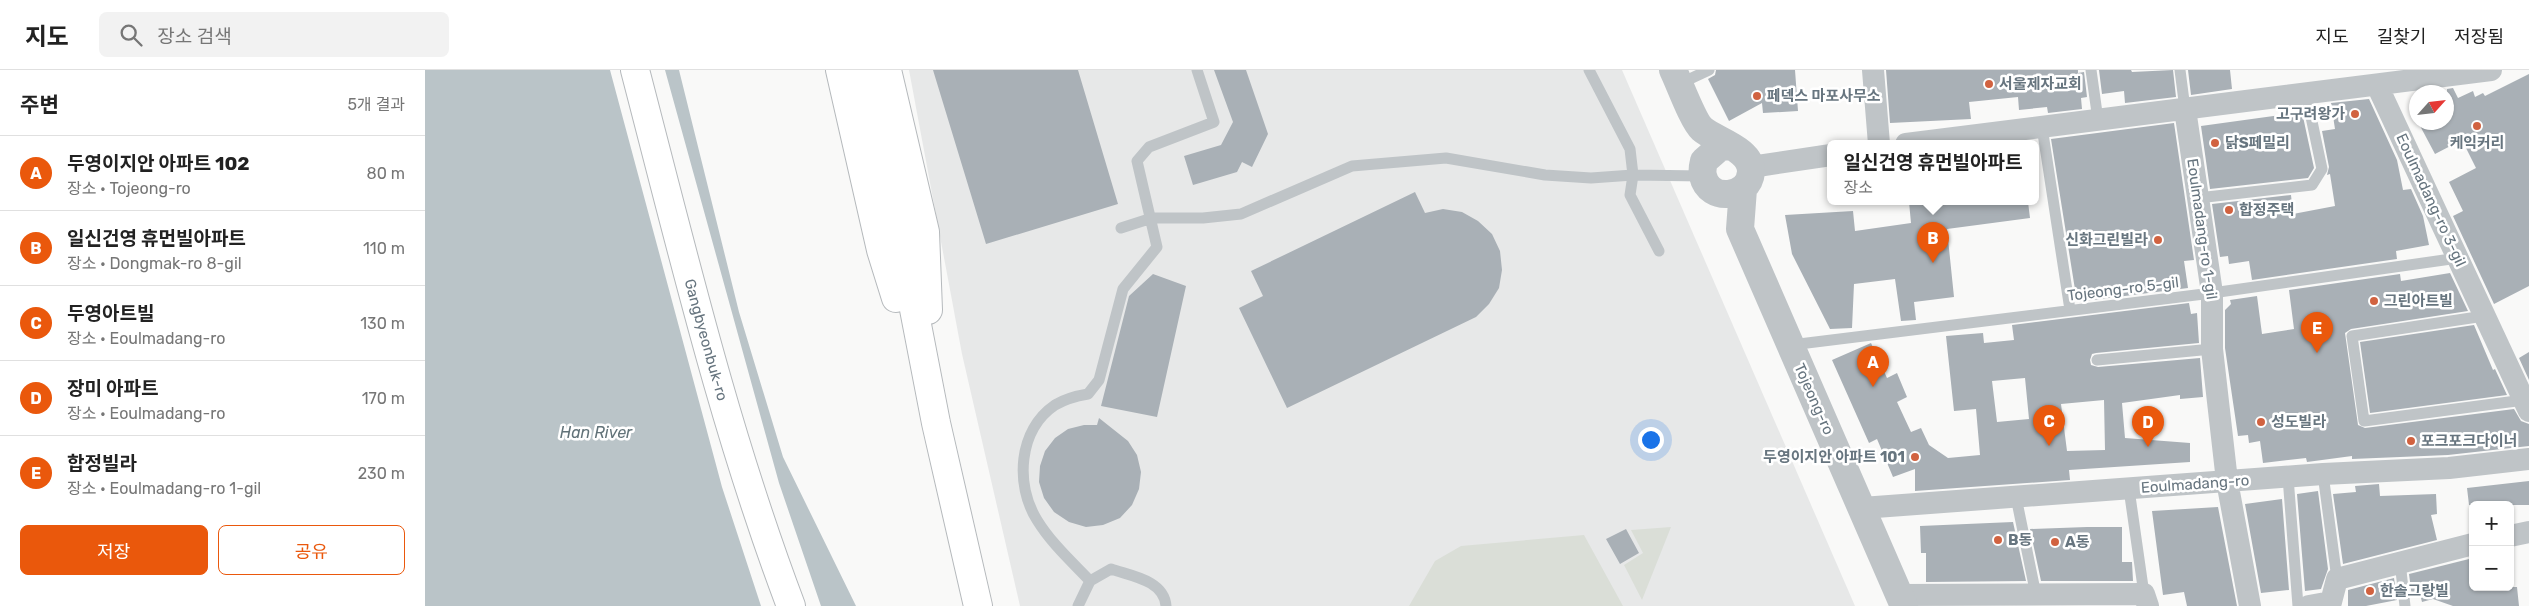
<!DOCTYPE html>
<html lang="ko">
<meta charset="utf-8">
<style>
body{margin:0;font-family:Rubik,"Noto Sans KR",sans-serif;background:#f2f2f2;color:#222}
.controls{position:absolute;right:15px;bottom:15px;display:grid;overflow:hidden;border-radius:8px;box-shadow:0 1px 4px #0004}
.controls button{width:45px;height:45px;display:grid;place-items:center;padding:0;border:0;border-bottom:1px solid #e0e0e0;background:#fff;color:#222;font:25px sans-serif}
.compass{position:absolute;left:1984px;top:15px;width:45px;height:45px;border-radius:50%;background:#fff;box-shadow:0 1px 4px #0004;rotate:63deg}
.you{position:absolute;left:1225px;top:369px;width:18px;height:18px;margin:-12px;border:4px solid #fff;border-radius:50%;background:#1a73e8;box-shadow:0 0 0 8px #1a73e833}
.badge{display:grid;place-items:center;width:32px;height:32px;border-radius:50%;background:#ea580c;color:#fff;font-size:16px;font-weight:700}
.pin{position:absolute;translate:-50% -41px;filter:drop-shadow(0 1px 2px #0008)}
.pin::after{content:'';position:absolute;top:26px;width:18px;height:15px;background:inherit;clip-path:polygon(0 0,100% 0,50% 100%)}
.popup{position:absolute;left:1402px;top:70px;width:212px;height:65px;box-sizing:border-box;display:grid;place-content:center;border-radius:8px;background:#fff;filter:drop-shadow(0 1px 4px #0005);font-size:16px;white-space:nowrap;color:#767676}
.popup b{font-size:19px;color:#222}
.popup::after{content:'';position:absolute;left:50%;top:100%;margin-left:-10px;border:10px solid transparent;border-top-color:#fff}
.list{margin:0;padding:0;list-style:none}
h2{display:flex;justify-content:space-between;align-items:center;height:65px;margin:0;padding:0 20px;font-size:21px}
h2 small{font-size:16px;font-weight:400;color:#767676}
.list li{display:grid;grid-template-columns:32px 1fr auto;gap:15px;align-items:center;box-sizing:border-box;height:75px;padding:0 20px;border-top:1px solid #e0e0e0}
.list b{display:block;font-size:19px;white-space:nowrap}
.list p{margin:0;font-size:16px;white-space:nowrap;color:#767676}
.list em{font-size:16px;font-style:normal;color:#767676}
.actions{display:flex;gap:10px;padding:15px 20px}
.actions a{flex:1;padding:11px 0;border:1px solid #ea580c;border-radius:8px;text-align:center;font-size:18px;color:#ea580c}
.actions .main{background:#ea580c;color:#fff}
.icon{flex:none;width:28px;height:28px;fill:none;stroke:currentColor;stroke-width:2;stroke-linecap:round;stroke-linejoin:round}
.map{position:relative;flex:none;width:2104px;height:536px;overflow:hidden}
header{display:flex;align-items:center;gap:30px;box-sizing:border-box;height:70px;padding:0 25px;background:#fff;border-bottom:1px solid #e0e0e0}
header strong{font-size:24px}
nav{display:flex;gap:28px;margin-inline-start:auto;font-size:18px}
.search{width:350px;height:45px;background:#f2f2f2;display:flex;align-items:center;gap:12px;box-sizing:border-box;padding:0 18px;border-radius:8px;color:#767676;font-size:19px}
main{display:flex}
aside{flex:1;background:#fff}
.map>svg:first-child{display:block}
.built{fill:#e7e8e8}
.green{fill:#daded7}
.water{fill:#bac4c8}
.pier{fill:#f9f9f8}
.building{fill:#a9b0b6;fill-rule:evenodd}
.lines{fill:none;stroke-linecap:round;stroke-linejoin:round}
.trunk-casing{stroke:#b5b9bc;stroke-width:30}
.service{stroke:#bfc4c7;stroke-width:11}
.minor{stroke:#bfc4c7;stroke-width:22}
.tertiary{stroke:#bfc4c7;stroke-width:28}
.trunk{stroke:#fff;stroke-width:28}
.poi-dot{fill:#d16240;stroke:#fff;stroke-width:2}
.labels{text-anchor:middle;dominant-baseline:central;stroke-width:5;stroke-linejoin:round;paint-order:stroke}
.poi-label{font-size:15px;font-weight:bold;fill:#67757f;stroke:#fff;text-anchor:start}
.street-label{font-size:15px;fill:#67757f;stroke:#fff}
.water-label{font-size:16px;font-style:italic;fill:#627379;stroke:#fff}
</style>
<header>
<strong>지도</strong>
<div class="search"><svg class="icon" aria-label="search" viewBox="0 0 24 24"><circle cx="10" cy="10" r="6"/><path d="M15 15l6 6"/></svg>장소 검색</div>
<nav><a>지도</a><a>길찾기</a><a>저장됨</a></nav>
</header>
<main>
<aside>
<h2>주변<small>5개 결과</small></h2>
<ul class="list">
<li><span class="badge">A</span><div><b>두영이지안 아파트 102</b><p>장소 · Tojeong-ro</p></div><em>80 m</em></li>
<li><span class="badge">B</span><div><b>일신건영 휴먼빌아파트</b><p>장소 · Dongmak-ro 8-gil</p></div><em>110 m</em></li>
<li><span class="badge">C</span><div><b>두영아트빌</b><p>장소 · Eoulmadang-ro</p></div><em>130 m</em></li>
<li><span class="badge">D</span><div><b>장미 아파트</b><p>장소 · Eoulmadang-ro</p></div><em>170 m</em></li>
<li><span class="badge">E</span><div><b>합정빌라</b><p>장소 · Eoulmadang-ro 1-gil</p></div><em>230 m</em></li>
</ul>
<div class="actions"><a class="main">저장</a><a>공유</a></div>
</aside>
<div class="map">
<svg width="2104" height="536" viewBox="0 0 2104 536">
<rect width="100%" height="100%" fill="#f9f9f8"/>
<path class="built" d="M 484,0 L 1197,0 L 1430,536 L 595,536 L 537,284 Z"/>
<path class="green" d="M 1246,457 L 1217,530 L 1199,495 L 1218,483 L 1206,460 Z
M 1159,465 L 1198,536 L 984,536 L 1010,491 L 1036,476 Z"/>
<path class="water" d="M 0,0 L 254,0 L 314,242 L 358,387 L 431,536 L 0,536 Z"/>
<path class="pier" d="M 185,0 L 240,0 L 354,413 L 396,536 L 336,536 L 297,417 Z"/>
<path class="building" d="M 508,0 L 653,0 L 693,134 L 561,174 Z
M 789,0 L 821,0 L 843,64 L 827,97 L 817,92 L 812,102 L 768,115 L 759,86 L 796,75 L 808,52 Z
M 1291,0 L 1370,0 L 1373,41 L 1338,43 L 1337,33 L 1304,51 L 1283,9 L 1290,5 Z
M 1461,0 L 1653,0 L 1653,3 L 1659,2 L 1662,27 L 1656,28 L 1657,39 L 1623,43 L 1622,37 L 1594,40 L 1593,27 L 1544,32 L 1546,49 L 1465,53 Z
M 1674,0 L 1706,0 L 1707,2 L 1748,0 L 1751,27 L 1700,33 L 1699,21 L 1677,24 Z
M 1763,0 L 1805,0 L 1807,19 L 1766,25 Z
M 2104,4 L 2104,216 L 2069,234 L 2028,146 L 2038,141 L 2024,112 L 2051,98 L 2037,70 L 2010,84 L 1993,52 L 2022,52 L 2022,19 L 2028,18 L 2033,28 L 2048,21 L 2050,27 L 2058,23 L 2060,26 Z
M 1944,29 L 1972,90 L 1978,120 L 1986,119 L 1998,146 L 2004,175 L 1971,181 L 1972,189 L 1827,210 L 1824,191 L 1804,194 L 1803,186 L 1795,187 L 1787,134 L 1866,125 L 1868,144 L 1910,136 L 1905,104 L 1902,105 L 1904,97 L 1897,61 L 1910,59 L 1906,33 Z
M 1877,42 L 1889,98 L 1883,108 L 1785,119 L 1776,56 Z
M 1749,53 L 1769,190 L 1759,191 L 1763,218 L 1652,232 L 1626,69 Z
M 990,122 L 1000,143 L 1018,139 L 1037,142 L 1053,151 L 1067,164 L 1075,181 L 1077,200 L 1074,218 L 1064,234 L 1051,247 L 862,338 L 814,238 L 838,226 L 826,201 Z
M 1484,132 L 1603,132 L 1605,148 L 1522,159 L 1529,227 L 1489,232 L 1491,250 L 1476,251 L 1470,209 L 1429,214 L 1427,258 L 1405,259 L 1367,184 L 1360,145 L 1428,141 L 1430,161 L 1486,153 Z
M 2025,203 L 2043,241 L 1926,259 L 1920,263 L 1933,355 L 1940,358 L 2089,339 L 2096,351 L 2104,354 L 2104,376 L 2023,385 L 1927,389 L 1927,386 L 1882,392 L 1881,388 L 1838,393 L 1835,371 L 1824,373 L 1823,365 L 1813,366 L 1800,278 L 1800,240 L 1806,234 L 1805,230 L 1832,226 L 1837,264 L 1869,259 L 1864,220 L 1975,204 L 1976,211 Z
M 728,204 L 761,216 L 732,347 L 676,336 L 704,226 Z
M 1764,233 L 1766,244 L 1772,243 L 1774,273 L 1671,283 L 1667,284 L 1665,290 L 1666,295 L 1673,297 L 1775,288 L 1778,327 L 1755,329 L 1755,325 L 1697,333 L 1700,368 L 1765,373 L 1765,392 L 1644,400 L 1645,410 L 1490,421 L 1490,399 L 1468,407 L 1452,369 L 1444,373 L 1407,290 L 1446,273 L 1462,308 L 1472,303 L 1482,327 L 1472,332 L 1486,362 L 1496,358 L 1504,375 L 1523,388 L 1555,385 L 1551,339 L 1529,341 L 1521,266 L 1558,263 L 1559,273 L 1589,270 L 1587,255 ZM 1600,308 L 1604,349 L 1572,352 L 1567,311 ZM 1679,330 L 1680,380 L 1642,381 L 1636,334 Z
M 2049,255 L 2068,300 L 2070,299 L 2082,325 L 1945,343 L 1935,272 Z
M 2104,282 L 2104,310 L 2094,288 Z
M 674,348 L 703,371 L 712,385 L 716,402 L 714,419 L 707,435 L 695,448 L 678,455 L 661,457 L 644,452 L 629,442 L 619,428 L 614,412 L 615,396 L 620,381 L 630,368 L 643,359 L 659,355 L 672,355 Z
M 2104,411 L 2104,435 L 2044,435 L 2042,418 Z
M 1954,414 L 1955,426 L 2011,424 L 2012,444 L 2006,445 L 2012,470 L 1918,494 L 1908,424 L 1931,422 L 1930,416 Z
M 1893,421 L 1903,499 L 1896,519 L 1880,521 L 1872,424 Z
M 1857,429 L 1864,520 L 1836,523 L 1820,434 Z
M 1793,437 L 1812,536 L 1762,536 L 1759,522 L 1738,525 L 1727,441 Z
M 1588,452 L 1601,511 L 1501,512 L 1501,483 L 1496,483 L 1495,456 Z
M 1662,457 L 1697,457 L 1697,492 L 1707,492 L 1708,511 L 1616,511 L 1605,459 Z
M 1201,459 L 1214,483 L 1195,494 L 1181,469 Z
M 2048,488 L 2048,517 L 2092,517 L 2094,536 L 2028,536 L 2008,529 L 1997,532 L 1996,528 L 1987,527 L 1984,504 Z
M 1969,508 L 1972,530 L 1941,536 L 1923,536 L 1923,520 Z"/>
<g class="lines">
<g class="trunk-casing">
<g id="trunk">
<path id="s1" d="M 210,0 C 257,180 300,362 366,536"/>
<path d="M 415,0 L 456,180 L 471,228"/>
<path d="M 440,0 L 453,53 L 511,353 L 553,536"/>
<path d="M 462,0 L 500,162 L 503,240"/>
</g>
</g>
<path class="service" d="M 1164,0 L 1205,79 L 1208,105 L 1205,125 L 1234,181
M 1666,0 L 1673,50
M 1755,0 L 1760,39
M 1254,14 L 1284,0
M 1617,57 L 1645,240
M 1773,128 L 1887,115 L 1897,99 L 1881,23
M 696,158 L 727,148 L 778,148 L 816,144 L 927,96 L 1021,88 L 1120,105 L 1166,108 L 1208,105 L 1278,106
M 2059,246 L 1927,266 L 1939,351 L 2099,330
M 1366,275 L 1787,223 L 2033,188
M 1672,290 L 1787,279
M 1898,404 L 1912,509
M 1863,407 L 1873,536
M 1704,419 L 1719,524
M 1591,427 L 1611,525
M 1975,492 L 1980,536
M 653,536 L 665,511
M 741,536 C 739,510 706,506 686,499 L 665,511 C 647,492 626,473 612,450 C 590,415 593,360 630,335 C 640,329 651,326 663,324 L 674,310 L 698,219 L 732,177 L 712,91 L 724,77 L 789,52 L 772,0"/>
<path class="minor" d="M 1448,0 L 1454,74
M 1952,15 L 2104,341
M 1760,39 L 1787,223 L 1787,279 L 1802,411 L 1825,536
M 1481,74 L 2066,0
M 1326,97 L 1406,85
M 1437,438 L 1898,404 L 2024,398 L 2104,389
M 2085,466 L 2104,462
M 1474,525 L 1719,524 L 1723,536
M 1884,536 L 1906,532 L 1912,509 L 2048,474"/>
<path class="tertiary" d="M 1248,0 C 1254,12 1268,51 1277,59 C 1291,71 1327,79 1326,102 C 1324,128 1284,133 1278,106 C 1277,102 1278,95 1279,91 L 1295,77 L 1305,76
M 1318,119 L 1315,159 L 1479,536"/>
<use href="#trunk" class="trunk"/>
</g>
<g class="poi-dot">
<circle cx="1564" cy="14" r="5"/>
<circle cx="1332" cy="26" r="5"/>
<circle cx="1930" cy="44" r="5"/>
<circle cx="2052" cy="56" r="5"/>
<circle cx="1790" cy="73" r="5"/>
<circle cx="1804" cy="140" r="5"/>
<circle cx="1733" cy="170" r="5"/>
<circle cx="1949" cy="231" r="5"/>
<circle cx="1836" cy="352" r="5"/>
<circle cx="1986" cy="371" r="5"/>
<circle cx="1490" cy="387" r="5"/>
<circle cx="1573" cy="470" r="5"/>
<circle cx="1630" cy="472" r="5"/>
<circle cx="1945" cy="521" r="5"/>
</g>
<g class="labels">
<g class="poi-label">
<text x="1574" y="14">서울제자교회</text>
<text x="1342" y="26">페덱스 마포사무소</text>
<text x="1920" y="44" text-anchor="end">고구려왕가</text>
<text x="1800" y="73">닭S페밀리</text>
<text x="2052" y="73" text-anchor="middle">케익커리</text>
<text x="1814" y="140">합정주택</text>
<text x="1723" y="170" text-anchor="end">신화그린빌라</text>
<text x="1959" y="231">그린아트빌</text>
<text x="1846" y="352">성도빌라</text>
<text x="1996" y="371">포크포크다이너</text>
<text x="1480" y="387" text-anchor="end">두영이지안 아파트 101</text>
<text x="1583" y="470">B동</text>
<text x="1640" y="472">A동</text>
<text x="1955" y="521">한솔그랑빌</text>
</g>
<g class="street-label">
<text transform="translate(2006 130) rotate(65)">Eoulmadang-ro 3-gil</text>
<text transform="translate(1777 159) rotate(82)">Eoulmadang-ro 1-gil</text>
<text transform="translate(1698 219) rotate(-7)">Tojeong-ro 5-gil</text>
<text stroke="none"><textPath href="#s1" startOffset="279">Gangbyeonbuk-ro</textPath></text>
<text transform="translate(1389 329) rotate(66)">Tojeong-ro</text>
<text transform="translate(1770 414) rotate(-4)">Eoulmadang-ro</text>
</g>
<g class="water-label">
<text x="171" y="362">Han River</text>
</g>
</g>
</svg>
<div class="controls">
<button>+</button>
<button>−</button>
</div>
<svg class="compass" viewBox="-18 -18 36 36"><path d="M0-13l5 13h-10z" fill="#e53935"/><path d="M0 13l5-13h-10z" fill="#767676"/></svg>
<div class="you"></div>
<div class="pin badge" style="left:1448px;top:317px">A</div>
<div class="pin badge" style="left:1508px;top:193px">B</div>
<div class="popup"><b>일신건영 휴먼빌아파트</b>장소</div>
<div class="pin badge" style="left:1624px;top:376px">C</div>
<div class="pin badge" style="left:1723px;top:377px">D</div>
<div class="pin badge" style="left:1892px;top:283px">E</div>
</div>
</main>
